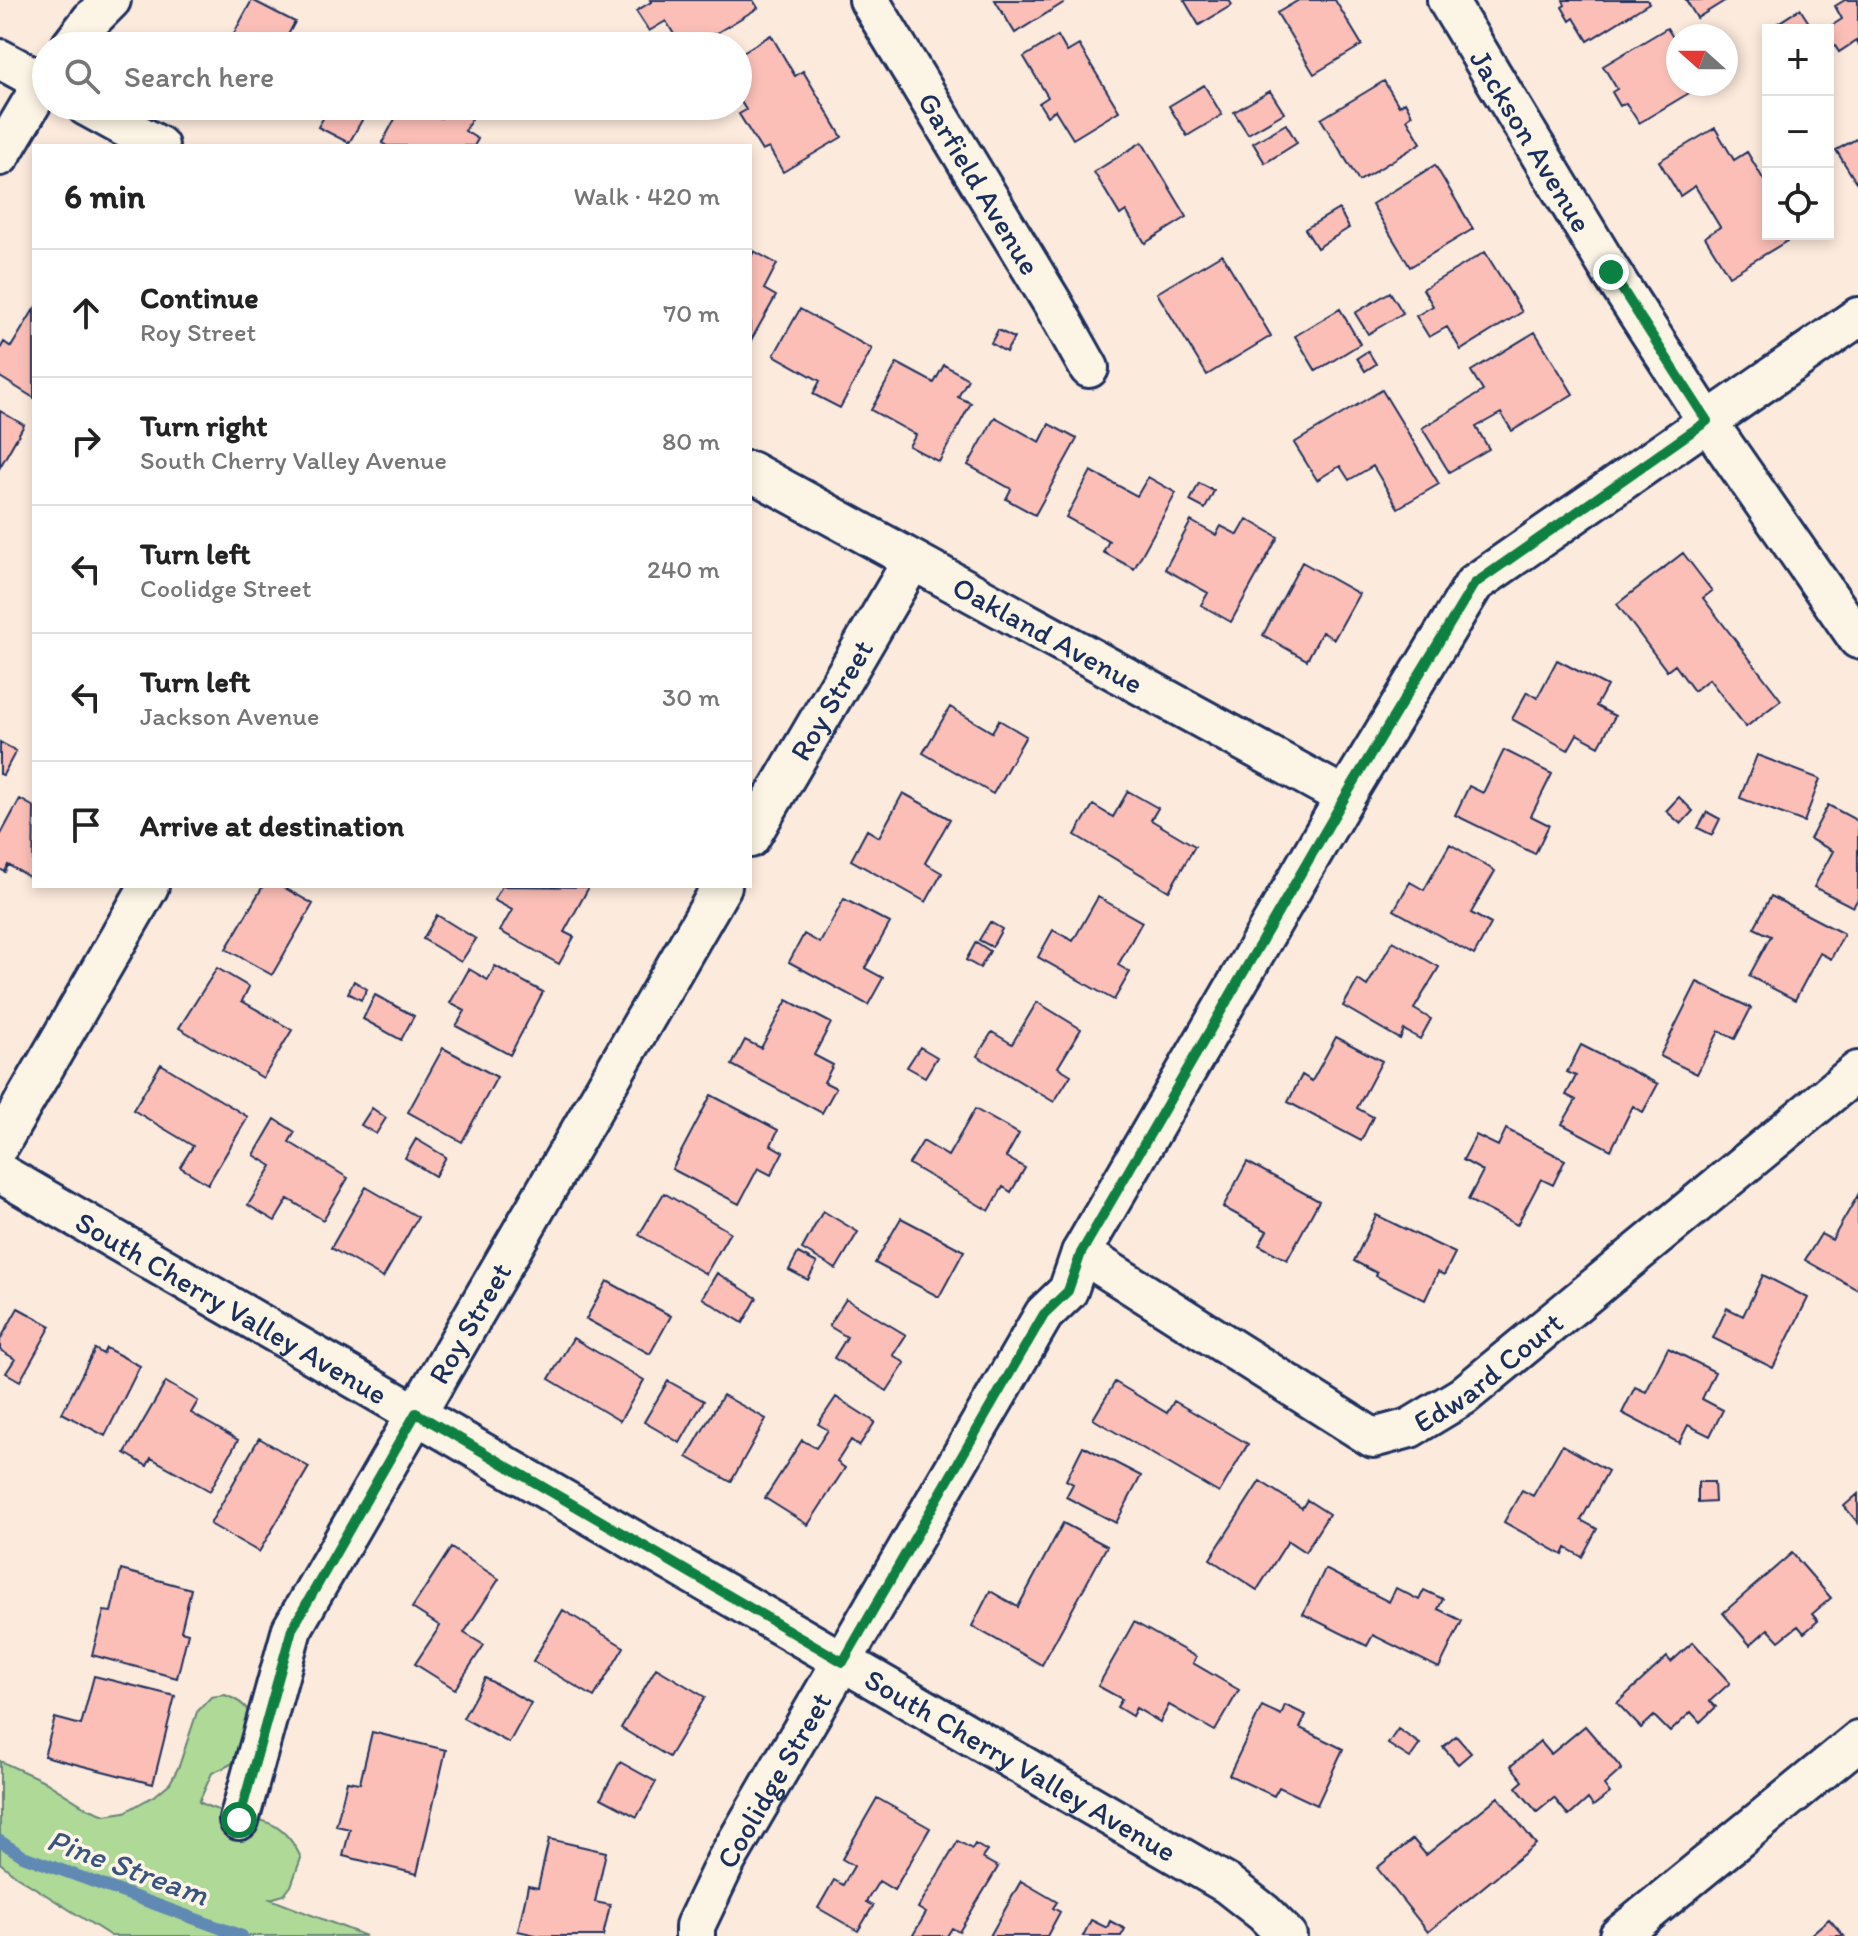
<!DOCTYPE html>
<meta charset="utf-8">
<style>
body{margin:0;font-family:Itim,sans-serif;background:#f2f2f2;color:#222}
.controls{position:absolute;right:24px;top:24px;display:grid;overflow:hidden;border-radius:0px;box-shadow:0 4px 12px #0003}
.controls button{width:72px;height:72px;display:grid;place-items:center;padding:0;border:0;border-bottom:2px solid #e0e0e0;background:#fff;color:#222;font:40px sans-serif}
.compass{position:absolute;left:1666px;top:24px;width:72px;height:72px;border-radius:50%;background:#fff;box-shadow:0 4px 12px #0003;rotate:291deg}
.stop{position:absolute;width:24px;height:24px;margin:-18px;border:6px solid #0b8043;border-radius:50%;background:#fff}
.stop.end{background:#0b8043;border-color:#fff;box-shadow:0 2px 8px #0008}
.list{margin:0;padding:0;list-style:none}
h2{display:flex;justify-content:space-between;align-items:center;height:104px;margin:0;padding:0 32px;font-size:34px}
h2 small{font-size:26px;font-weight:400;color:#767676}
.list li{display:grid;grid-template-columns:52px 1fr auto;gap:24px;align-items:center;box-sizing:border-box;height:128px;padding:0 32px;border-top:2px solid #e0e0e0}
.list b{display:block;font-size:30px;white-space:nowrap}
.list p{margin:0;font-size:26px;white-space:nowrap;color:#767676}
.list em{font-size:26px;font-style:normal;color:#767676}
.icon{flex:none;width:44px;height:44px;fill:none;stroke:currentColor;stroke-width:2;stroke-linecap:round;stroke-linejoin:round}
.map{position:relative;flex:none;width:1858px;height:1936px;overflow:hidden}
.search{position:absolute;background:#fff;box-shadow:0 4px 12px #0003;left:32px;top:32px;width:720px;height:88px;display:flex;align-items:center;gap:20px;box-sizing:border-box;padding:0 28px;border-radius:44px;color:#767676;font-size:30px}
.panel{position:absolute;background:#fff;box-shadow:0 4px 12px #0003;left:32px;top:144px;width:720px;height:744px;border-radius:0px}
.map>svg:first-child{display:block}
.green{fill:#afd996;stroke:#65847a;stroke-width:2}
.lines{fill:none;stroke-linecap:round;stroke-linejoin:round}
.stream{stroke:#6189b4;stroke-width:12}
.building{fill:#fbbfb7;stroke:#1b2f5e;stroke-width:2}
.street-casing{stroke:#1b2f5e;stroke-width:44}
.street{stroke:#fcf5e5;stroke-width:38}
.route{stroke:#0b8043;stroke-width:10}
.labels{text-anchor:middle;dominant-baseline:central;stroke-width:7;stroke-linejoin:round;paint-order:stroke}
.street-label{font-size:30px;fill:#1b2f5e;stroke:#fcf5e5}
.water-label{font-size:32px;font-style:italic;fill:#385482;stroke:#fcf5e5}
</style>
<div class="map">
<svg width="1858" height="1936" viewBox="0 0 1858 1936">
<rect width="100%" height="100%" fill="#fceadc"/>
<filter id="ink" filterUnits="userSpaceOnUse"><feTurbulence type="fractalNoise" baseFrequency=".0125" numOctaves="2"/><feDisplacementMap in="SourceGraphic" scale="16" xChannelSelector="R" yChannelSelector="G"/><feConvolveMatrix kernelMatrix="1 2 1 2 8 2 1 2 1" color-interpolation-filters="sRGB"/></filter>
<g filter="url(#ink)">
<path class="green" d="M 225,1695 C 249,1704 255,1714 247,1739 C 245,1745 244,1753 240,1757 C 233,1765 221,1769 212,1773 L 199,1802 C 241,1825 277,1805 301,1858 L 291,1886 L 284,1895 L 270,1899 L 366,1936 L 111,1936 L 16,1876 L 0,1863 L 0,1761 L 42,1780 L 87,1808 L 105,1815 L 125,1812 L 157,1794 L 170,1783 L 179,1766 L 197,1712 L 211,1697 Z"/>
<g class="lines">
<path class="stream" d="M 0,1841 L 23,1856 L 242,1936"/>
</g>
<path class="building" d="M 252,0 L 295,22 L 282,46 L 227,46 Z
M 650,0 L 753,0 L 758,8 L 695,46 L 681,46 L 666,21 L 649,31 L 636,11 L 651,2 Z
M 995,0 L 1068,0 L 1015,33 Z
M 1184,0 L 1229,0 L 1232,5 L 1199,25 Z
M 1299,0 L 1335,0 L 1362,45 L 1314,74 L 1277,13 Z
M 1563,0 L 1647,0 L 1649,3 L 1588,41 L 1574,18 L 1570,21 L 1562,7 L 1565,5 Z
M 1686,0 L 1726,0 L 1697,18 Z
M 1845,0 L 1858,0 L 1858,45 L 1856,41 L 1839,52 L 1828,35 L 1828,30 L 1825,30 L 1842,19 L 1835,6 Z
M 1800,9 L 1813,29 L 1768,30 L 1768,31 L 1767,30 Z
M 1667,28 L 1676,42 L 1678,40 L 1678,84 L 1704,84 L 1639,123 L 1626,103 L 1620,106 L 1612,92 L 1617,89 L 1603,66 Z
M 771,35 L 795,76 L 803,71 L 842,137 L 783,172 L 769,148 L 762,151 L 739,114 L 746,110 L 738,97 L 738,55 Z
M 1058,36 L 1067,52 L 1079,45 L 1119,111 L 1073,139 L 1055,110 L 1047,116 L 1039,103 L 1048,97 L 1024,57 Z
M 1384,81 L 1399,106 L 1405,102 L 1412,115 L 1407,119 L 1421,143 L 1359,181 L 1321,119 Z
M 1204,85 L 1222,115 L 1187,136 L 1169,106 Z
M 1270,91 L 1284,113 L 1248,134 L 1234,112 Z
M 308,106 L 370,106 L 349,143 L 318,127 L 325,115 Z
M 402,106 L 419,106 L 441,118 L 447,106 L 477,106 L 478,107 L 465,131 L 478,139 L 474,146 L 387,146 L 382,143 Z
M 1286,124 L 1297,143 L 1265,163 L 1253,143 Z
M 1715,128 L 1734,160 L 1747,152 L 1768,187 L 1768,234 L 1797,235 L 1729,276 L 1705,237 L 1720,227 L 1695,186 L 1680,196 L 1659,161 Z
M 1856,139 L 1858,141 L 1858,181 L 1856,182 L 1836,150 Z
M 1142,142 L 1187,217 L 1145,243 L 1126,211 L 1120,215 L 1094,172 Z
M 1435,165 L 1473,229 L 1410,267 L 1372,204 Z
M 1339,209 L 1349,228 L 1317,248 L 1305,229 Z
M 754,251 L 777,264 L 764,289 L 776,296 L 750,342 L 750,259 Z
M 1485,252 L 1522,312 L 1461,350 L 1447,327 L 1429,337 L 1416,316 L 1433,306 L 1423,289 Z
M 1222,254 L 1271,336 L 1207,375 L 1157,293 Z
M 1390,292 L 1403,313 L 1368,334 L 1355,313 Z
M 34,309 L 34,398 L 0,377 L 0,349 L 4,342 L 11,347 Z
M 800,309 L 872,349 L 840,408 L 813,394 L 820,381 L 774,355 Z
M 1340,309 L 1360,344 L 1316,371 L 1295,336 Z
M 998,330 L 1014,338 L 1006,352 L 991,343 Z
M 1535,332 L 1573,394 L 1512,431 L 1501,413 L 1476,427 L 1489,449 L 1449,472 L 1422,428 L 1483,391 L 1471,371 Z
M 1368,351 L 1376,364 L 1365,371 L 1357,358 Z
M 897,363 L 934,383 L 944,365 L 968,379 L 958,397 L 971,403 L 939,462 L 909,446 L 916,435 L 871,410 Z
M 1382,390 L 1439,484 L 1398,508 L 1373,466 L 1349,480 L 1340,466 L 1317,480 L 1294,443 Z
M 0,411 L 24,425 L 0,467 Z
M 995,417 L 1040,442 L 1049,424 L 1077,439 L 1035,515 L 1006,499 L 1011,489 L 968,465 Z
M 1091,471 L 1137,496 L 1148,477 L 1176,493 L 1134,569 L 1103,552 L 1109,541 L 1066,517 Z
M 1199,483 L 1214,491 L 1205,509 L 1190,501 Z
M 1247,519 L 1278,537 L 1231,622 L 1201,605 L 1208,593 L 1165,569 L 1191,521 L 1216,535 L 1221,526 L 1238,535 Z
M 1683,553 L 1712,591 L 1703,598 L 1781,700 L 1746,727 L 1709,679 L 1694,691 L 1675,665 L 1667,671 L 1617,604 Z
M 1302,562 L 1359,594 L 1334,639 L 1322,632 L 1307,660 L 1263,635 Z
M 1557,660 L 1607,686 L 1596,706 L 1615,716 L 1599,746 L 1577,734 L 1568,750 L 1512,719 L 1527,692 L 1537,698 Z
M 950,707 L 992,732 L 999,720 L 1026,736 L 993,794 L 923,753 Z
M 0,742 L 16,751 L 3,775 L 0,774 Z
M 1504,750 L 1552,774 L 1531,816 L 1549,825 L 1535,854 L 1455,815 L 1469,786 L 1483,793 Z
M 1757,755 L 1820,779 L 1804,822 L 1740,798 Z
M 1128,791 L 1158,808 L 1151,820 L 1195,846 L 1169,891 L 1075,835 L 1093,805 L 1113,817 Z
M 903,793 L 950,819 L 925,863 L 942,873 L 926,902 L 851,860 L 867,830 L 879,837 Z
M 1679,797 L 1693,811 L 1681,824 L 1666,811 Z
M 20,799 L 34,807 L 33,879 L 8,865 L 5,872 L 0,869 L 0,836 Z
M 1828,805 L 1858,821 L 1858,899 L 1853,907 L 1814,887 L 1833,851 L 1810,839 Z
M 1707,812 L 1720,819 L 1712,835 L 1698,828 Z
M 1450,844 L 1495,871 L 1471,913 L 1491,924 L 1474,955 L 1394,910 L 1410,882 L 1424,890 Z
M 263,886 L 281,886 L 313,904 L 272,975 L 226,949 Z
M 502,886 L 589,887 L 564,932 L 574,937 L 559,964 L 500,931 L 512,910 L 494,900 Z
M 1771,896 L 1844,934 L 1831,959 L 1820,953 L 1795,1000 L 1749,976 L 1771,936 L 1754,928 Z
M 1098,897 L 1142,922 L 1118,965 L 1130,972 L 1114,1000 L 1038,957 L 1053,930 L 1073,941 Z
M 844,899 L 890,923 L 865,968 L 883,978 L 868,1005 L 789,962 L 804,934 L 820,943 Z
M 437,915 L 476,939 L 461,962 L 423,939 Z
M 990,922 L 1002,929 L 992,947 L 979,940 Z
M 1393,941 L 1439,967 L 1414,1009 L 1431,1019 L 1420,1039 L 1404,1030 L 1400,1039 L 1343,1006 L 1358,980 L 1367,986 Z
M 976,942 L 990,951 L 980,968 L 966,960 Z
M 495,966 L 543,992 L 510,1055 L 456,1026 L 465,1011 L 450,1003 L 469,969 L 488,980 Z
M 217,968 L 249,987 L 242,1001 L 292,1030 L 263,1078 L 179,1028 Z
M 354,981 L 367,989 L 361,1000 L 348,993 Z
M 1697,982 L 1751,1008 L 1735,1039 L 1719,1031 L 1697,1074 L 1660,1056 Z
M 375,995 L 414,1016 L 401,1040 L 363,1019 Z
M 787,1000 L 831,1023 L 814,1055 L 833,1065 L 824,1082 L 836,1088 L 822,1113 L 732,1065 L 745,1040 L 761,1048 Z
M 1037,1002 L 1081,1029 L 1058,1067 L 1071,1075 L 1054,1102 L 977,1056 L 992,1032 L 1012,1044 Z
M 1336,1037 L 1382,1061 L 1357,1108 L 1373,1117 L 1361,1141 L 1288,1102 L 1302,1075 L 1312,1081 Z
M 1581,1045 L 1658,1084 L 1643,1112 L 1633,1106 L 1611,1150 L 1562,1124 L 1576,1100 L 1566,1095 L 1576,1076 L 1567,1072 Z
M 920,1047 L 937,1057 L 925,1077 L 907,1067 Z
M 443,1048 L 497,1077 L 462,1142 L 408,1112 Z
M 161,1064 L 248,1117 L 208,1184 L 180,1167 L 193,1146 L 133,1110 Z
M 711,1095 L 778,1130 L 771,1145 L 783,1152 L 771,1175 L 758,1168 L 739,1204 L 672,1169 Z
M 372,1108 L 386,1118 L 376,1134 L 361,1125 Z
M 975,1109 L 1019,1134 L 1006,1157 L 1025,1168 L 1011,1192 L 1003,1187 L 989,1211 L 909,1164 L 923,1141 L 948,1156 Z
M 275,1119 L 295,1132 L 289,1142 L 348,1178 L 323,1220 L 288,1199 L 275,1221 L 248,1205 L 272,1166 L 254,1155 Z
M 1506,1129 L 1565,1160 L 1553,1185 L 1541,1179 L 1517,1225 L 1468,1200 L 1483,1171 L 1463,1160 L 1476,1135 L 1498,1146 Z
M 416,1139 L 446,1157 L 435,1176 L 405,1158 Z
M 1247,1162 L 1319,1201 L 1287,1260 L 1259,1245 L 1267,1231 L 1223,1207 Z
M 366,1187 L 418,1217 L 383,1278 L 331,1248 Z
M 664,1193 L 730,1232 L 706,1274 L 639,1235 Z
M 1858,1195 L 1858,1290 L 1805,1260 L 1821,1234 L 1832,1240 Z
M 823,1211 L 858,1232 L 836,1269 L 802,1249 Z
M 1376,1215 L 1455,1253 L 1444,1275 L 1438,1272 L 1425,1300 L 1376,1276 L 1377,1273 L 1354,1261 Z
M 901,1218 L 964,1251 L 939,1297 L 875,1263 Z
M 798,1253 L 817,1263 L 808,1280 L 789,1270 Z
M 717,1273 L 757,1298 L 743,1323 L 702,1298 Z
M 1763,1275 L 1808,1298 L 1773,1368 L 1713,1338 L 1727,1308 L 1743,1316 Z
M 607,1281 L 671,1316 L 650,1354 L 586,1319 Z
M 846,1299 L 906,1335 L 893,1355 L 905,1363 L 887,1391 L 834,1358 L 847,1337 L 829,1326 Z
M 18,1308 L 51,1326 L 20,1381 L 6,1373 L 15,1359 L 0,1350 L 0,1340 Z
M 573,1338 L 644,1380 L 620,1421 L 549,1379 Z
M 106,1348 L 140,1366 L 105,1436 L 62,1413 L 95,1349 L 103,1354 Z
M 1668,1348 L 1715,1372 L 1702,1399 L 1723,1410 L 1710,1436 L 1688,1425 L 1679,1443 L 1622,1413 L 1635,1387 L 1646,1392 Z
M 668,1381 L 704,1401 L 680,1443 L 644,1422 Z
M 166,1382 L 198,1401 L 191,1413 L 238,1440 L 210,1491 L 151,1458 L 147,1466 L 125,1453 Z
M 1115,1382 L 1167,1413 L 1174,1401 L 1248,1444 L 1219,1493 L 1093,1419 Z
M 723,1395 L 766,1419 L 731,1482 L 687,1457 Z
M 836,1397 L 875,1422 L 859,1446 L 851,1440 L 837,1462 L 845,1468 L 808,1525 L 765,1498 L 802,1440 L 816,1448 L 828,1430 L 818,1424 Z
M 259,1438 L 309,1467 L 259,1552 L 210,1524 Z
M 1562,1445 L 1608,1471 L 1581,1520 L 1597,1529 L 1582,1557 L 1566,1548 L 1563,1555 L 1504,1522 L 1522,1490 L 1533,1496 Z
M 1083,1446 L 1141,1476 L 1116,1523 L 1066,1497 L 1073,1484 L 1066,1480 Z
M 1260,1481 L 1302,1508 L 1307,1500 L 1329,1514 L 1305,1552 L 1288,1541 L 1257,1590 L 1210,1559 Z
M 1698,1482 L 1714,1482 L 1715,1502 L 1698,1503 Z
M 1858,1494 L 1858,1523 L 1844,1506 Z
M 1063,1523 L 1107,1546 L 1042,1665 L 972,1626 L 990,1591 L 1018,1607 Z
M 451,1548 L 499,1579 L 464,1633 L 484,1645 L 455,1689 L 415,1664 L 440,1626 L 412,1608 Z
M 1792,1553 L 1831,1598 L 1812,1614 L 1818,1621 L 1804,1633 L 1798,1626 L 1779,1641 L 1768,1629 L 1750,1645 L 1723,1613 Z
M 1325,1569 L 1389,1602 L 1396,1588 L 1419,1600 L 1424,1590 L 1443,1599 L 1438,1609 L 1462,1621 L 1439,1668 L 1373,1635 L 1367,1646 L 1303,1614 Z
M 121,1570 L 191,1589 L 181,1631 L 188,1633 L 177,1678 L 92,1655 L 104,1611 L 111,1612 Z
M 563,1610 L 624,1647 L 594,1697 L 533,1661 Z
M 1134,1622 L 1196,1657 L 1193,1663 L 1239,1690 L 1215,1731 L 1169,1705 L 1160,1722 L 1136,1708 L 1132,1716 L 1117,1707 L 1122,1699 L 1098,1686 Z
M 1693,1642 L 1730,1683 L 1710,1701 L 1716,1707 L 1700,1722 L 1691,1712 L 1670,1732 L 1654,1716 L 1641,1728 L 1617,1703 L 1667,1657 L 1671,1662 Z
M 656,1668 L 705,1697 L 669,1757 L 621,1728 Z
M 94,1676 L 175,1696 L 153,1784 L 44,1756 L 55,1718 L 81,1725 Z
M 485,1678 L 531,1703 L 509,1743 L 463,1718 Z
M 1285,1705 L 1306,1715 L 1300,1728 L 1343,1749 L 1317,1805 L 1279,1787 L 1274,1796 L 1229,1775 L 1262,1706 L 1281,1715 Z
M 1585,1726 L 1622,1769 L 1604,1785 L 1610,1793 L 1593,1806 L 1588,1799 L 1569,1816 L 1554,1798 L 1537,1812 L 1516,1787 L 1523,1781 L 1511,1766 L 1540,1741 L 1551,1754 Z
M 1398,1729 L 1420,1744 L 1410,1758 L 1388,1744 Z
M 372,1732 L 446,1750 L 417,1874 L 343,1856 L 350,1829 L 336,1826 L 347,1781 L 360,1783 Z
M 1456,1736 L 1471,1753 L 1458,1764 L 1443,1747 Z
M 620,1762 L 656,1782 L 637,1817 L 601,1798 Z
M 1498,1797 L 1536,1844 L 1428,1932 L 1377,1868 L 1413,1839 L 1426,1855 Z
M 877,1798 L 930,1828 L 894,1890 L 879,1881 L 866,1902 L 873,1906 L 858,1931 L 818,1908 L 834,1880 L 843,1885 L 854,1866 L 842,1859 Z
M 549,1839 L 606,1852 L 595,1902 L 610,1905 L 603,1936 L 540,1936 L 518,1931 L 528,1886 L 538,1888 Z
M 958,1841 L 972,1849 L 975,1844 L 987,1851 L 982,1858 L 998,1867 L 959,1932 L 952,1928 L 947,1936 L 915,1936 L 913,1935 L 926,1913 L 918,1908 Z
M 1021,1881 L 1057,1902 L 1053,1908 L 1060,1912 L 1047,1936 L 990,1936 Z
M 1829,1919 L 1844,1936 L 1809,1936 Z
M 1091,1920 L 1107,1928 L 1110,1921 L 1125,1929 L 1121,1936 L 1083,1936 Z"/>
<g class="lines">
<g class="street-casing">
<g id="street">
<path id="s1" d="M 869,0 L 1053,304 L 1089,368"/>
<path id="s2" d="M 1447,0 L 1611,272 L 1707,421 L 1858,639"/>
<path d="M 71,46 L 91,20 L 111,0"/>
<path d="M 0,59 L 46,84"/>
<path d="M 86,106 L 159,146"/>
<path d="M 0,156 L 46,78"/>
<path id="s3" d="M 750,471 L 1345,797"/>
<path id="s4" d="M 750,838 L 912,561"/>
<path d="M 0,1144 L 149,886"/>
<path id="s5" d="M 0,1173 L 1227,1884 L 1264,1913 L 1287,1936"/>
<path id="s6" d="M 1081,1253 L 1373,1438 L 1410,1428 L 1463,1396 L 1858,1071"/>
<path id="s7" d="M 239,1820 L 292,1629 L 722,886"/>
<path id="s8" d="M 695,1936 L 695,1926 L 726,1861 L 1044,1314 L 1068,1291 L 1081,1253 L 1345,797 L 1474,584 L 1858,317"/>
<path d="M 1619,1936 L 1858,1741"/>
</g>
</g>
<use href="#street" class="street"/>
</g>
</g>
<g class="lines" filter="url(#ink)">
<path class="route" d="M 239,1820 L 292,1629 L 416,1413 L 843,1662 L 1044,1314 L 1068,1291 L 1081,1253 L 1345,797 L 1474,584 L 1707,421 L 1611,272"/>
</g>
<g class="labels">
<g class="street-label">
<text stroke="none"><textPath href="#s2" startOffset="164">Jackson Avenue</textPath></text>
<text stroke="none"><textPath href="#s1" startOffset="214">Garfield Avenue</textPath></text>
<text stroke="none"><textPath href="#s3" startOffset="340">Oakland Avenue</textPath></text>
<text stroke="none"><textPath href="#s4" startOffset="160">Roy Street</textPath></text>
<text stroke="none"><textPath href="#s5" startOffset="268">South Cherry Valley Avenue</textPath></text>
<text stroke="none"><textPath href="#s7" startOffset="552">Roy Street</textPath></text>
<text stroke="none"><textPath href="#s6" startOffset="480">Edward Court</textPath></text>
<text stroke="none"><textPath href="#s5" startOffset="1180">South Cherry Valley Avenue</textPath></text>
<text stroke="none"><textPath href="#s8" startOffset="176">Coolidge Street</textPath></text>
</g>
<g class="water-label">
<text transform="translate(128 1867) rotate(20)">Pine Stream</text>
</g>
</g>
</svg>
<div class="controls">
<button>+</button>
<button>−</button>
<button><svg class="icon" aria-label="locate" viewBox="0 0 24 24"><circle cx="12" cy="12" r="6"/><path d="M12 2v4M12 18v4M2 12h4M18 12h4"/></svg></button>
</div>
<svg class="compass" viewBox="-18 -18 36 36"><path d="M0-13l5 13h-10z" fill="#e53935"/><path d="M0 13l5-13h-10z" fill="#767676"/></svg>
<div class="stop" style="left:239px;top:1820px"></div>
<div class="stop end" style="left:1611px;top:272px"></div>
<div class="search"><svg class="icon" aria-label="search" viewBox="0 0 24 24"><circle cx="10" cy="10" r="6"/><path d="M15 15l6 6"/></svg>Search here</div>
<section class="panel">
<h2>6 min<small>Walk · 420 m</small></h2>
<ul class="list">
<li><svg class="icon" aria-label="ahead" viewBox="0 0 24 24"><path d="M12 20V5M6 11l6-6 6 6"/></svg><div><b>Continue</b><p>Roy Street</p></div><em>70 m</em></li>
<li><svg class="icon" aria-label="right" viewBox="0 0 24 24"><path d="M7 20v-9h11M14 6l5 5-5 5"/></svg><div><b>Turn right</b><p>South Cherry Valley Avenue</p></div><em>80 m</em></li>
<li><svg class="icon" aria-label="left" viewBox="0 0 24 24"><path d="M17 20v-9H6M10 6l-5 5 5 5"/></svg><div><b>Turn left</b><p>Coolidge Street</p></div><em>240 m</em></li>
<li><svg class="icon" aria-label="left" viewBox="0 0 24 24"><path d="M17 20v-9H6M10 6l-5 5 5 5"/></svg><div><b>Turn left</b><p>Jackson Avenue</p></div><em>30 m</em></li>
<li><svg class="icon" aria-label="arrive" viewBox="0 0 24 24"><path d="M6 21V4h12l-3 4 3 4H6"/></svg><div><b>Arrive at destination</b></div></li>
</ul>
</section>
</div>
